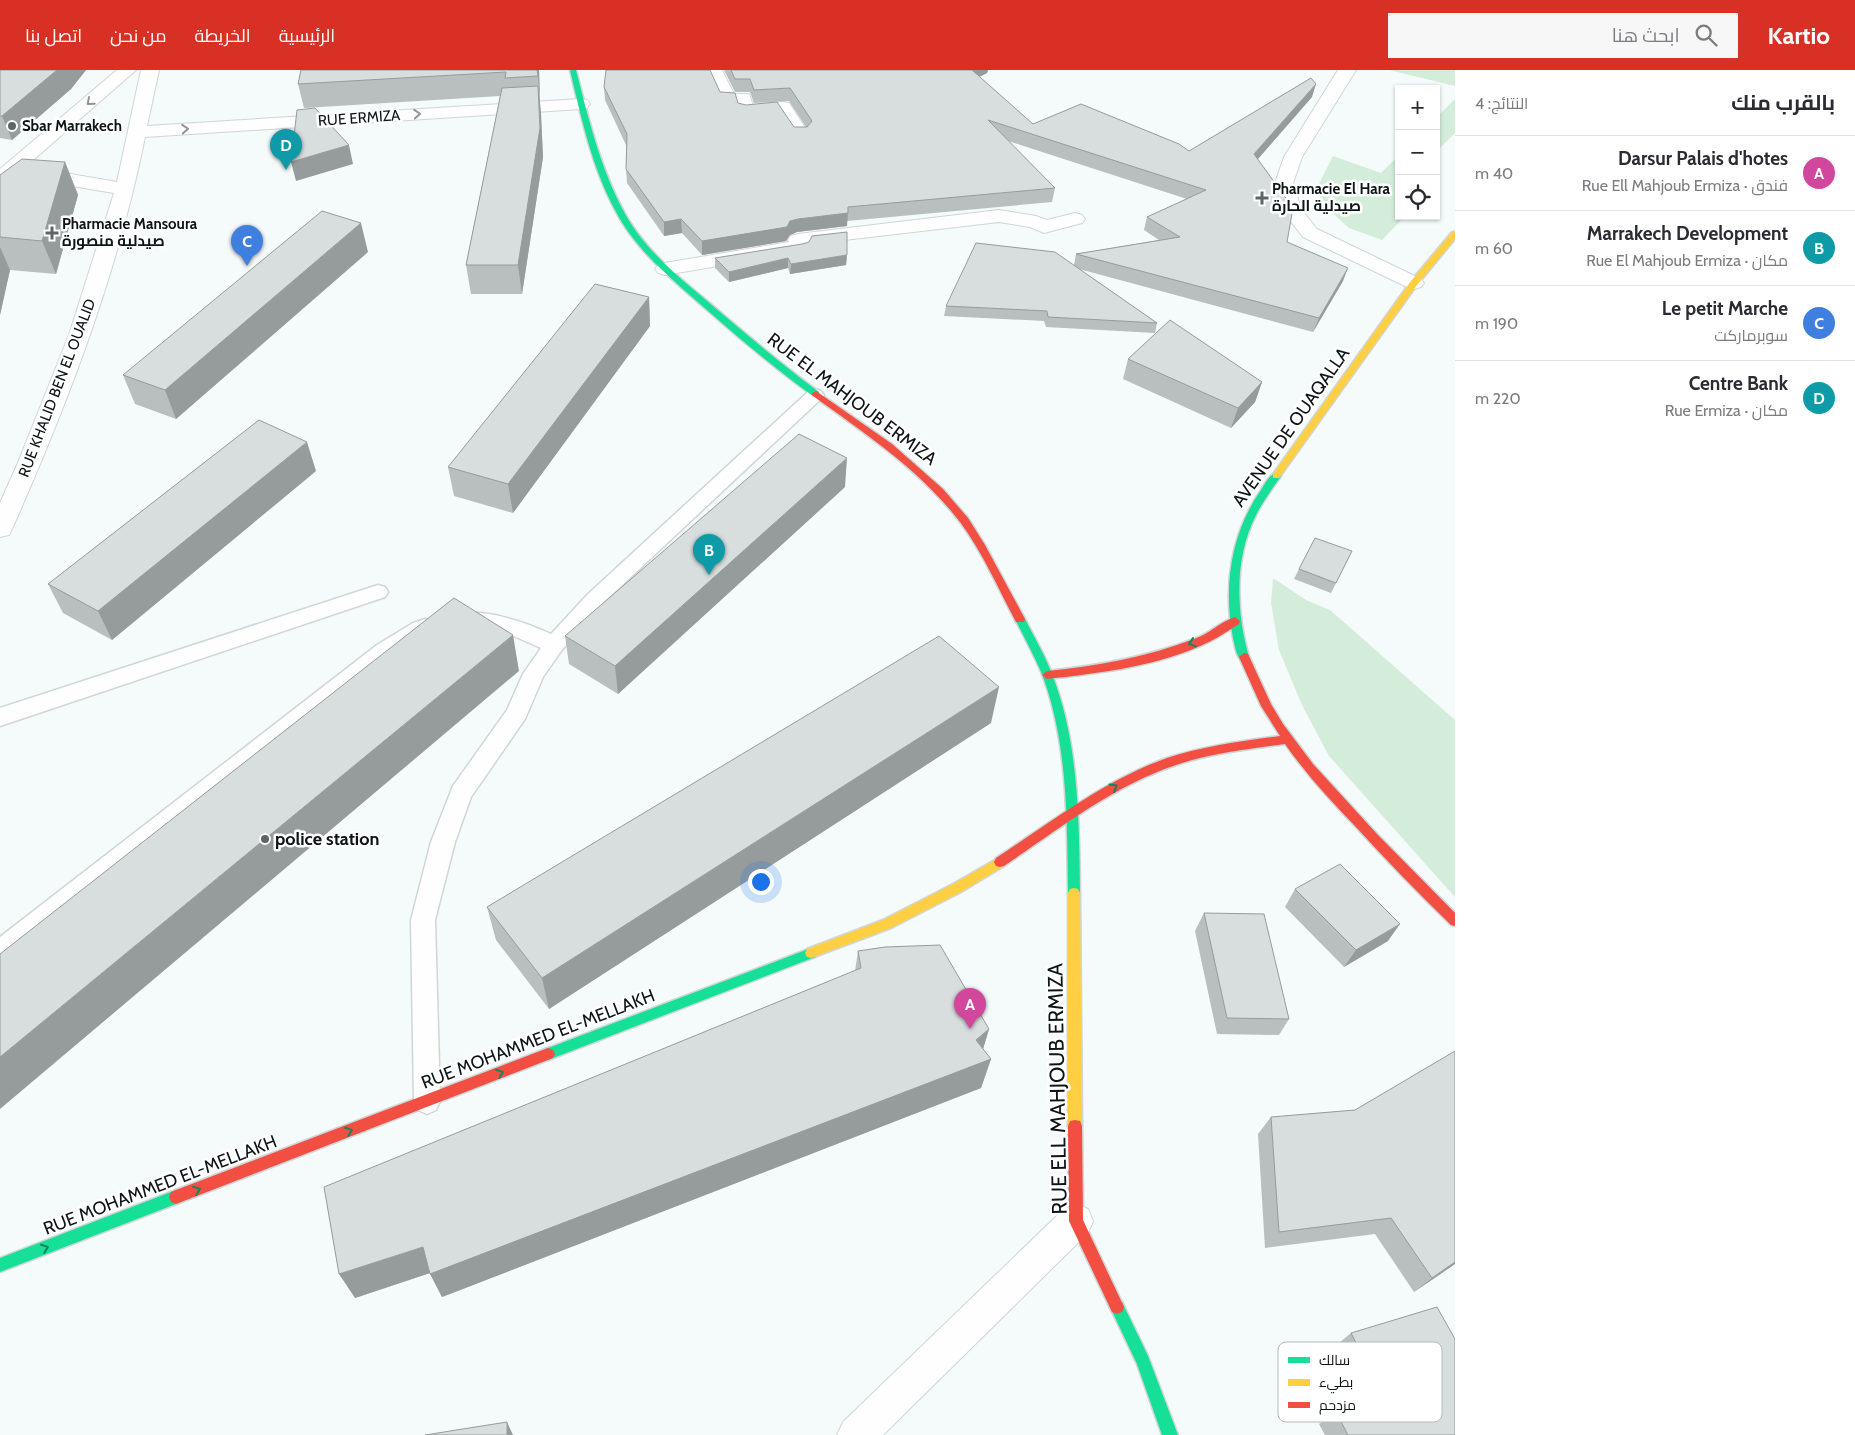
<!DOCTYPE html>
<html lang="ar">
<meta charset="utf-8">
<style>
body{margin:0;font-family:Cabin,Cairo,sans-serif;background:#f7f7f7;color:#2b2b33;direction:rtl}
.controls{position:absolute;right:15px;top:15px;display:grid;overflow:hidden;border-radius:0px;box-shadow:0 1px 4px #0004}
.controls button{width:45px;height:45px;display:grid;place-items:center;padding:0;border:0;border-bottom:1px solid #e1e1e2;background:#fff;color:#2b2b33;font:25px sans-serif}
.you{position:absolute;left:760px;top:811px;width:18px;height:18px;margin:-12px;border:4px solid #fff;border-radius:50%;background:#1a73e8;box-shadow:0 0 0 8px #1a73e833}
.badge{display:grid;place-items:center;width:32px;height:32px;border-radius:50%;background:#d93025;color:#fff;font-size:16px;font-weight:700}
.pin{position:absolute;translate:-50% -41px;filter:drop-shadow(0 1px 2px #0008)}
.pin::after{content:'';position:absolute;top:26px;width:18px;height:15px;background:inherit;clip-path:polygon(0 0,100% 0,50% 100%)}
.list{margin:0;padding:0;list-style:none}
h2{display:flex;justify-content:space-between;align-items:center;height:65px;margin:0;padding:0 20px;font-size:21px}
h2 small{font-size:16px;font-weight:400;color:#7c7c81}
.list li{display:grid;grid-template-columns:32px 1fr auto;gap:15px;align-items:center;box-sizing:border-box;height:75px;padding:0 20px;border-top:1px solid #e1e1e2}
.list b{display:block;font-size:19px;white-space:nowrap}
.list p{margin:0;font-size:16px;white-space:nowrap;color:#7c7c81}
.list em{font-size:16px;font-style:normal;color:#7c7c81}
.icon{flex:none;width:28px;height:28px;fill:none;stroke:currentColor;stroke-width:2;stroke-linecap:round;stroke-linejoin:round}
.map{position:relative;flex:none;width:1455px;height:1365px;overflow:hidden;direction:ltr}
header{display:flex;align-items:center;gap:30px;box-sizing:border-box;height:70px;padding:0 25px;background:#d93025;color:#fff}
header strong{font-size:24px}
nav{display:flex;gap:28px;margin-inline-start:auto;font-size:18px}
.search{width:350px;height:45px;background:#f7f7f7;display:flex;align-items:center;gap:12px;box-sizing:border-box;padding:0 18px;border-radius:0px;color:#7c7c81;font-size:19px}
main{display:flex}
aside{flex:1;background:#fff}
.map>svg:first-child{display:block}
.green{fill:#d4edda}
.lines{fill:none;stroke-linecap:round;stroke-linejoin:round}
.lane-casing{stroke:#cfd6d7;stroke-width:3}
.street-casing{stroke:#cfd6d7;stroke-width:2}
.fast-casing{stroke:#cfd6d7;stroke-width:3}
.slow-casing{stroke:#cfd6d7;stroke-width:3}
.jam-casing{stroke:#cfd6d7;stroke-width:3}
.lane{fill:#fefefe;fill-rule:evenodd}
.street{fill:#fefefe;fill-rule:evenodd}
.fast{fill:#16e098;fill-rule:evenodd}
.slow{fill:#ffcf43;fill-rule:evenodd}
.jam{fill:#f24e42;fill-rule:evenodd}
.wall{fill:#b9bfbe}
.shaded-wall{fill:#969b9b}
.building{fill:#d7dedd;stroke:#969b9b}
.oneway{stroke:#929596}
.oneway2{stroke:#12855e}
.poi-dot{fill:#5e6566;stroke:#fff;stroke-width:2}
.labels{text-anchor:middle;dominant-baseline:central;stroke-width:5;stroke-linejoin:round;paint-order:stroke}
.far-street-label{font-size:15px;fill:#0d1517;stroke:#fff}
.far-poi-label{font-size:15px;font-weight:bold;fill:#0d1517;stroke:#fff;text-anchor:start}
.street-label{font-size:18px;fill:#0d1517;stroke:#fff}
.poi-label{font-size:18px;font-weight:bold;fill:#0d1517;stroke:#fff;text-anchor:start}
.near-street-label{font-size:21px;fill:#0d1517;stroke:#fff}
.key{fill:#fff;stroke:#b6b9b9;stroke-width:1}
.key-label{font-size:14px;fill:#0d1517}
</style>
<header>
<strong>Kartio</strong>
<div class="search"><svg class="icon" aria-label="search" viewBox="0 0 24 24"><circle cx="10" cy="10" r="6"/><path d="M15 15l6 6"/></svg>ابحث هنا</div>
<nav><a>الرئيسية</a><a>الخريطة</a><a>من نحن</a><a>اتصل بنا</a></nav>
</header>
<main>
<aside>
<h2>بالقرب منك<small>النتائج: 4</small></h2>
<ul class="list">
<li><span class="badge" style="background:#d1479c">A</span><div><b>Darsur Palais d'hotes</b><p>فندق · Rue Ell Mahjoub Ermiza</p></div><em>40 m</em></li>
<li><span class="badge" style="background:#0f9aa8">B</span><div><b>Marrakech Development</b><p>مكان · Rue El Mahjoub Ermiza</p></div><em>60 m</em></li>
<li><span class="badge" style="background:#3f7fe0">C</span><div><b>Le petit Marche</b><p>سوبرماركت</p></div><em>190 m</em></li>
<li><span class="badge" style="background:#0f9aa8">D</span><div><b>Centre Bank</b><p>مكان · Rue Ermiza</p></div><em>220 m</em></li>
</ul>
</aside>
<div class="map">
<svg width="1455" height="1365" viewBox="0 0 1455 1365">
<rect width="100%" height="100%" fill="#f5fafa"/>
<path class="green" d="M 1389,0 L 1455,0 L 1455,16 Z
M 1455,29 L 1455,63 L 1436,82 L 1436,48 Z
M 1399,85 L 1399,146 L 1405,146 L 1382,170 L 1349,158 L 1320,132 L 1318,116 L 1333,86 L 1381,103 Z
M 1273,508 L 1306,530 L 1330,540 L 1455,650 L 1455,827 L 1329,686 L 1302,635 L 1279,580 L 1271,533 Z"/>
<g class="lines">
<g class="lane-casing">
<path id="lane" d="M 815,319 L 821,321 L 824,325 L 821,329 L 602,534 L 561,581 L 543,607 L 525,649 L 471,727 L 455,772 L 435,850 L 440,1031 L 436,1040 L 427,1044 L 418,1040 L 414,1031 L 411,850 L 431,772 L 453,716 L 507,640 L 523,604 L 541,578 L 509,564 L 457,555 L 454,550 L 457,545 C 483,537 527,553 551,564 L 588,524 L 809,321 Z
M 378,515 L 385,517 L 388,522 L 385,527 L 0,656 L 0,638 Z
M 425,549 L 432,552 L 435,557 L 432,562 L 426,564 L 393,587 L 9,890 L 0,893 L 0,867 L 377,575 L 413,553 Z"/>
</g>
<g class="street-casing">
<path id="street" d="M 117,0 L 136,0 L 7,113 L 0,115 L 0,99 Z
M 141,0 L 159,0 L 147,56 L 581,29 L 587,30 L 590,34 L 587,38 L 581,39 L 145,67 C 118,202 68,333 12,459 L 9,465 L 0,467 L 0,433 L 17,395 L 69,265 L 114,123 L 36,110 L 29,108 L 27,104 L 29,100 L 36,98 L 117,112 Z
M 704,0 L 722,0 L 734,24 L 749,24 L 753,35 L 783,32 L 789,33 L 809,64 L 806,68 L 800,69 L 794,68 L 778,43 L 746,46 L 740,45 L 736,34 L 722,34 Z
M 1338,0 L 1356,0 L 1302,87 L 1293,113 L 1301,139 L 1317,159 L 1421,209 L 1424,213 L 1421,217 L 1414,219 L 1407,217 L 1303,167 L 1282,140 L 1275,113 L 1284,87 Z
M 999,140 L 1036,146 L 1047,150 L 1075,143 L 1082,145 L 1085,149 L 1082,153 L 1044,163 L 1030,157 L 999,152 L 810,174 L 808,180 L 801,182 L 665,205 L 658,203 L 655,199 L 658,195 L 665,193 L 789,172 L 788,170 L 791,166 L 798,164 Z
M 1076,1134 L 1088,1139 L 1093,1151 L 1088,1163 L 883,1365 L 837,1365 L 843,1352 L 1064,1139 Z"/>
</g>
<g class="fast-casing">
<path id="fast" d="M 570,0 L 576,0 C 588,47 600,97 623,140 C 643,179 680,208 713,236 C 748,266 783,295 819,322 L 819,326 L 813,326 C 776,299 741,270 707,240 C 673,210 636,181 615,140 C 592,97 581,47 570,0 Z
M 1276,403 L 1281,406 C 1272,419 1263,431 1256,445 C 1234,488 1236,541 1249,587 L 1244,591 C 1236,589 1235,575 1233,568 C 1223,516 1231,463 1261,420 C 1265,414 1269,405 1276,403 Z
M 1020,545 L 1025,549 C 1034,567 1045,585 1052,604 C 1079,673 1079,750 1080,823 L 1078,827 L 1074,828 L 1070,827 L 1068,823 C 1067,750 1068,673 1042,604 C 1034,585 1024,567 1015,549 Z
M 811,878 L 815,879 L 817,883 L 815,887 L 548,990 L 543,988 L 541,984 L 543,980 Z
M 176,1120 L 181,1122 L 183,1127 L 181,1132 L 0,1202 L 0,1188 Z
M 1117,1230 L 1122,1232 L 1148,1286 L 1178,1365 L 1162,1365 L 1137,1294 L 1110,1237 L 1112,1232 Z"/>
</g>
<g class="slow-casing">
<path id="slow" d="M 1452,162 L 1455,162 L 1455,169 L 1417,215 L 1279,408 L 1273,408 L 1273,404 L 1411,211 Z
M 1000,787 L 1004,788 L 1006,792 L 1004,796 L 961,822 L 891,858 L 811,888 L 807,887 L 805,883 L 807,879 L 883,850 L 953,814 Z
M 1074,818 L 1078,819 L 1080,823 L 1082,1056 L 1080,1061 L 1075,1062 L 1070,1061 L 1068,1056 L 1068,823 L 1070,819 Z"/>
</g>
<g class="jam-casing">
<path id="jam" d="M 816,321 L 892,374 L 943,419 L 968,448 L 985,475 L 1025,549 L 1024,552 L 1016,552 C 998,518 983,483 960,452 C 920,400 866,364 813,326 L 811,324 Z
M 1235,547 L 1240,551 L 1239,554 C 1229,560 1219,567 1209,572 C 1160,596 1101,603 1047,609 L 1042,605 L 1047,601 C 1097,596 1147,587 1194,569 C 1209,564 1220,552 1235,547 Z
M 1244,583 L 1248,584 L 1271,634 L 1283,654 L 1313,694 L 1377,764 L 1455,843 L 1455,856 L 1451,855 C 1418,823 1386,790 1355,756 C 1330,730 1306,704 1285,674 C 1249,679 1211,683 1176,695 C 1113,716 1059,759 1004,796 L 1000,797 L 996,796 L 994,792 L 996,788 C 1051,752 1105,710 1167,688 C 1204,676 1242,671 1280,666 L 1261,636 L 1239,587 Z
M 548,978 L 553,980 L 555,984 L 553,988 L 176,1134 L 171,1132 L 169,1127 L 171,1122 L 176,1120 Z
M 1075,1050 L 1080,1051 L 1082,1056 L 1083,1150 L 1124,1237 L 1122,1242 L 1117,1244 L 1112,1242 L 1069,1151 L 1068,1056 L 1070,1051 Z"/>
</g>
<use href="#lane" class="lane"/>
<use href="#street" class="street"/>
<use href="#fast" class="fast"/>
<use href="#slow" class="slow"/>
<use href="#jam" class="jam"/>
</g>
<path class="wall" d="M 0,0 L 86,0 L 71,19 L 12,70 L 0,68 Z
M 301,0 L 539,0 L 540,30 L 543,87 L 522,224 L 471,224 L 466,195 L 500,26 L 304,38 L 298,14 Z
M 724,0 L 988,0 L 987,3 L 979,7 L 1033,54 L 1189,81 L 1312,27 L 1258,89 L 1287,172 L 1343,211 L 1313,262 L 1079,199 L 1157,253 L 1155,263 L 1046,257 L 1044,251 L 944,246 L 946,236 L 1074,195 L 1076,184 L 1159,170 L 1144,160 L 1147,147 L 1187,129 L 1008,71 L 1055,118 L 1052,132 L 847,151 L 847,156 L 797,162 L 790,165 L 786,171 L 702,185 L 682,163 L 664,166 L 627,113 L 626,99 L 626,75 L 605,30 L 604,17 L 720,22 L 738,33 L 794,57 L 806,57 L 789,31 L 754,33 L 750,22 L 735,22 Z
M 65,92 L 78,125 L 56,204 L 10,200 L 0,245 L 0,105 Z
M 368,182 L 176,349 L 135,334 L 123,305 Z
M 847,185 L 846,195 L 790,204 L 788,198 L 729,212 L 715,198 L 715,188 Z
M 649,227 L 650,256 L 513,443 L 454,426 L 448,397 Z
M 1128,289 L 1262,312 L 1255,332 L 1231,358 L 1123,309 Z
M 316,401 L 112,570 L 63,543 L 48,514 Z
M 845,417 L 618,624 L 569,594 L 565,566 Z
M 1352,481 L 1331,523 L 1294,509 L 1299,499 Z
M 991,653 L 549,939 L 496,870 L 487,837 Z
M 1295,819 L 1388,871 L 1344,897 L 1285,837 Z
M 1204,843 L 1289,949 L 1279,965 L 1217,964 L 1195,861 Z
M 858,881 L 989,959 L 983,979 L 991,989 L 981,1018 L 442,1227 L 430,1203 L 355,1228 L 855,901 Z
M 1355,1040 L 1455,1194 L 1414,1222 L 1375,1164 L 1265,1178 L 1258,1064 L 1271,1047 Z
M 1351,1263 L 1455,1365 L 1325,1365 L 1319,1354 L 1336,1342 L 1363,1334 L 1334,1277 Z"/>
<path class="shaded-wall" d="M 57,0 L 86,0 L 71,19 L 12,70 L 2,46 Z
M 537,0 L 539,0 L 540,30 L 538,6 Z
M 970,0 L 988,0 L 987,3 L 969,12 Z
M 1316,14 L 1312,27 L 1250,98 L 1254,84 Z
M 538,16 L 541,43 L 543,87 L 522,224 L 518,195 Z
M 349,75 L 353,94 L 296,111 L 291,92 Z
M 65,92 L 78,125 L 56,204 L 42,171 Z
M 848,143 L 847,156 L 797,162 L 790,165 L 786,171 L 702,185 L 702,171 L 798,149 Z
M 681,149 L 682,163 L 664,166 L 664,152 Z
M 361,153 L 368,182 L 176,349 L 165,320 Z
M 0,177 L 10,200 L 0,245 Z
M 847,185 L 846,195 L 790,204 L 791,194 Z
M 788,188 L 788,198 L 729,212 L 729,202 Z
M 1348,198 L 1343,211 L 1313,262 L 1319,248 Z
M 649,227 L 650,256 L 513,443 L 508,414 Z
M 1262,312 L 1255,332 L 1231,358 L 1238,338 Z
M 307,372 L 316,401 L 112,570 L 98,541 Z
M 847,388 L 845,417 L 618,624 L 615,596 Z
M 513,565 L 519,601 L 0,1039 L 0,987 Z
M 999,617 L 991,653 L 549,939 L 542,908 Z
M 1400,854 L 1388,871 L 1344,897 L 1356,880 Z
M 989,959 L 980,989 L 991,989 L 981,1018 L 442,1227 L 430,1204 L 976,970 Z
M 423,1177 L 436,1201 L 355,1228 L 339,1204 Z
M 1455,1192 L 1455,1194 L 1414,1222 L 1432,1208 Z
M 507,1352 L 513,1365 L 507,1365 Z"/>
<path class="building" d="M 0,0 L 57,0 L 2,46 L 0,46 Z
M 301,0 L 537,0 L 538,6 L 505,8 L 506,2 L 298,14 Z
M 606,0 L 710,0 L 720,22 L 735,23 L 738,33 L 746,35 L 777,32 L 794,57 L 807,57 L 812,51 L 790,18 L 754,20 L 750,9 L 735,9 L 731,0 L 972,0 L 1033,54 L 1081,34 L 1179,74 L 1189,81 L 1311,8 L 1316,14 L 1254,84 L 1293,138 L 1287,172 L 1348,198 L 1319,248 L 1076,184 L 1180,167 L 1147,147 L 1206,120 L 988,50 L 1055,118 L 848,137 L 848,143 L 798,149 L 790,151 L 787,157 L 702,171 L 681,149 L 664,152 L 626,99 L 627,64 L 604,17 Z
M 538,16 L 540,58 L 518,195 L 466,195 L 502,18 Z
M 315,38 L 349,75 L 291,92 L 297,40 Z
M 22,89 L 65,92 L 42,171 L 0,167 L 0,105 Z
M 322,141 L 361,153 L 165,320 L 123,305 Z
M 847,162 L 847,185 L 791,194 L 788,188 L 729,202 L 715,188 L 802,174 L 809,172 L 812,166 Z
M 976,173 L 1055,182 L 1157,253 L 1048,247 L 1047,241 L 946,236 Z
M 595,214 L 649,227 L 508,414 L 448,397 Z
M 1170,250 L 1262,312 L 1238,338 L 1128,289 Z
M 259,350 L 307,372 L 98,541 L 48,514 Z
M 799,364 L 847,388 L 615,596 L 565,566 Z
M 1315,468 L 1352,481 L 1336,513 L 1299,499 Z
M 454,528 L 513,565 L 0,987 L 0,884 Z
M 939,566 L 999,617 L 542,908 L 487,837 Z
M 1340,794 L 1400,854 L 1356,880 L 1295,819 Z
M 1204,843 L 1264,844 L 1289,949 L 1227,948 Z
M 940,875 L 989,959 L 976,970 L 991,989 L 430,1204 L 423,1177 L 339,1204 L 324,1117 L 861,898 L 858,881 L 885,877 Z
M 1455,981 L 1455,1192 L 1432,1208 L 1391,1148 L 1279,1162 L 1271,1047 L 1355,1040 Z
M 1437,1237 L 1455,1269 L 1455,1365 L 1348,1365 L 1336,1342 L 1384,1327 L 1351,1263 Z
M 507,1352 L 507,1365 L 425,1365 Z"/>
<defs><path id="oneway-chevron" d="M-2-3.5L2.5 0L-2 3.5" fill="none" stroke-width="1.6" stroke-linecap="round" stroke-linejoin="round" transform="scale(1.25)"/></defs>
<g class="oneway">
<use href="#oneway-chevron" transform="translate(90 32) rotate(139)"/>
<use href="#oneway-chevron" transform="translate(417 44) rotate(-4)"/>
<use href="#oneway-chevron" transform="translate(185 59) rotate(-4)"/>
</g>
<g class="oneway2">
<use href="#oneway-chevron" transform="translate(1192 573) rotate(162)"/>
<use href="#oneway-chevron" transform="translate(1114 717) rotate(-31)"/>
<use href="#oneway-chevron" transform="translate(500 1003) rotate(-21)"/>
<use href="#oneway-chevron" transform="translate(349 1061) rotate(-21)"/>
<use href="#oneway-chevron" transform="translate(197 1120) rotate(-21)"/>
<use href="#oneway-chevron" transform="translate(45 1178) rotate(-21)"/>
</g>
<g class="poi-dot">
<circle cx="12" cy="56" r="5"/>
<path d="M1259.5 120.5h5v5h5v5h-5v5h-5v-5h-5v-5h5z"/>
<path d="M49.5 155.5h5v5h5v5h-5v5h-5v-5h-5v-5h5z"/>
<circle cx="265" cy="769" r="5"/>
</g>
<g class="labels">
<g class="far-street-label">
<text transform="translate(359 48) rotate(-4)">RUE ERMIZA</text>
<text transform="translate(57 318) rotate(-69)">RUE KHALID BEN EL OUALID</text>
</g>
<g class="far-poi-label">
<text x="22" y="56">Sbar Marrakech</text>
<text x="1272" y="119">Pharmacie El Hara<tspan x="1272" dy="17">صيدلية الحارة</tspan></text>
<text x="62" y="154">Pharmacie Mansoura<tspan x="62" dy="17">صيدلية منصورة</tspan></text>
</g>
<g class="street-label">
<text transform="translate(852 329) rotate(37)">RUE EL MAHJOUB ERMIZA</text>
<text transform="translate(1291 357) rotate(-55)">AVENUE DE OUAQALLA</text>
<text transform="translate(538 969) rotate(-21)">RUE MOHAMMED EL-MELLAKH</text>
<text transform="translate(160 1115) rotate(-21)">RUE MOHAMMED EL-MELLAKH</text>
</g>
<g class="poi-label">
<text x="275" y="769">police station</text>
</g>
<g class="near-street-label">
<text transform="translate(1057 1019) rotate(-91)">RUE ELL MAHJOUB ERMIZA</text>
</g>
</g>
<rect x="1278" y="1272" width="164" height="80" rx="8" class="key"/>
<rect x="1288" y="1287" width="22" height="6" fill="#16e098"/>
<rect x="1288" y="1309" width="22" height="7" fill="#ffcf43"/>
<rect x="1288" y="1332" width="22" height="6" fill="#f24e42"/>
<g class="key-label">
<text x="1319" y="1295">سالك</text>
<text x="1319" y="1317">بطيء</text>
<text x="1319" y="1340">مزدحم</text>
</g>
</svg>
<div class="controls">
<button>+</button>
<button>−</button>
<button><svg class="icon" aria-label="locate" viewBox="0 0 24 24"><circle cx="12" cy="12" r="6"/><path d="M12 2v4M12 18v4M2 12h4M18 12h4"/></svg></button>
</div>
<div class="you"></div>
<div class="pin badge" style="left:970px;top:959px;background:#d1479c">A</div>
<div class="pin badge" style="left:709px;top:505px;background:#0f9aa8">B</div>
<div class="pin badge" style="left:247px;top:196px;background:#3f7fe0">C</div>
<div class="pin badge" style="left:286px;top:100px;background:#0f9aa8">D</div>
</div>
</main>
